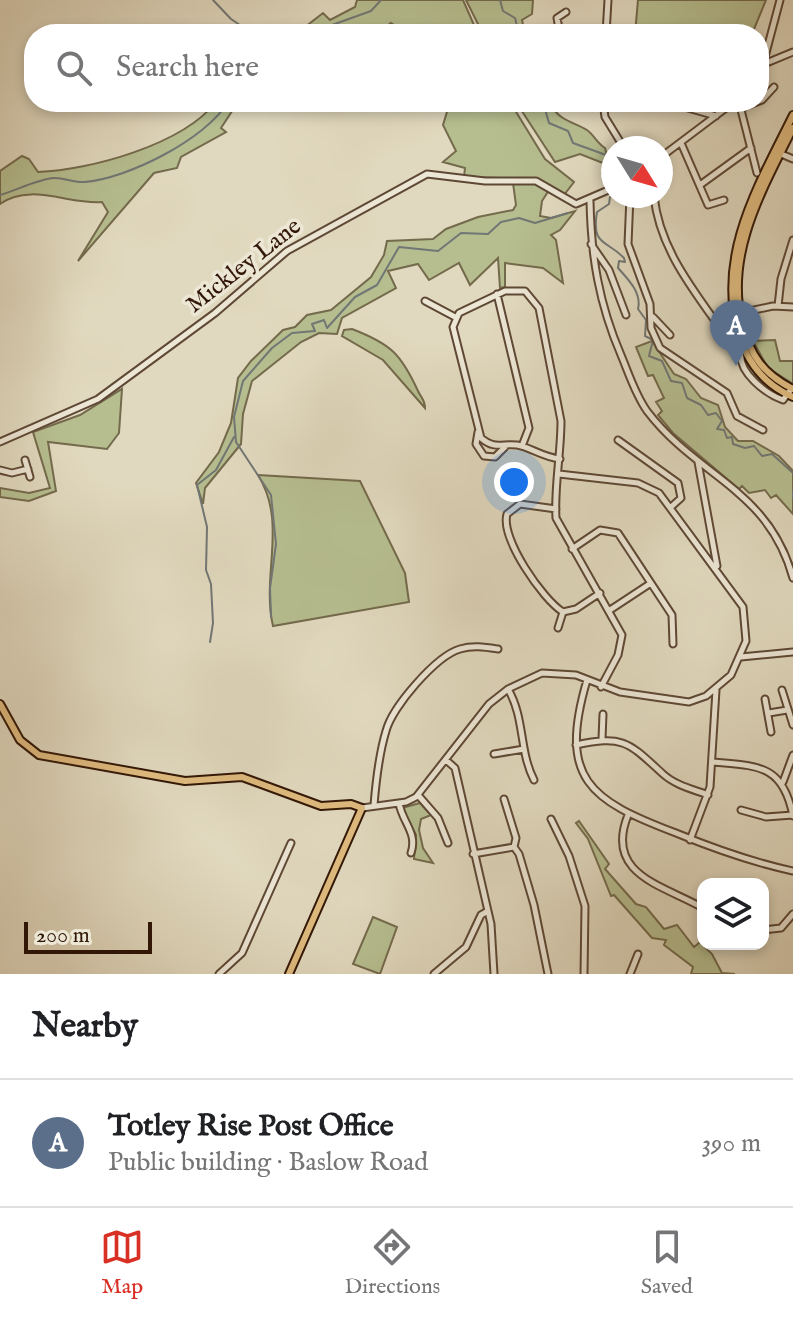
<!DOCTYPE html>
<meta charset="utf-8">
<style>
body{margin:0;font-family:"IM FELL English",serif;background:#f6f6f6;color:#202124}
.controls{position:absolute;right:24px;bottom:24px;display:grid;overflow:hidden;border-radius:16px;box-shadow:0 4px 12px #0003}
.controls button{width:72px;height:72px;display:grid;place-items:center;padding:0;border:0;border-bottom:2px solid #e0e0e0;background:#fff;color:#202124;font:40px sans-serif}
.compass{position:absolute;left:601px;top:136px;width:72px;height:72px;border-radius:50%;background:#fff;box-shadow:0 4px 12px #0003;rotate:127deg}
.scale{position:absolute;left:24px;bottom:20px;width:128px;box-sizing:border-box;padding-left:8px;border:4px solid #321707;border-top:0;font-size:22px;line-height:28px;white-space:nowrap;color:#321707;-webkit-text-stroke:6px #ece6d5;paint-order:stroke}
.you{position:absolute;left:514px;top:482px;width:28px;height:28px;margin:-20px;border:6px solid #fff;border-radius:50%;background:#1a73e8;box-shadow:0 0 0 12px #1a73e833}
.badge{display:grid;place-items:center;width:52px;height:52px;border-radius:50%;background:#d93025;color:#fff;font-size:26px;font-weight:700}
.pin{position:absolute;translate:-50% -66px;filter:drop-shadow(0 2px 4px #0008)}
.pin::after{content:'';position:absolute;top:42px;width:28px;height:24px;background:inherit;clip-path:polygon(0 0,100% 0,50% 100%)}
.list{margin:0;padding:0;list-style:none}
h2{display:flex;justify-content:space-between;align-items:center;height:104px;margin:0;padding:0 32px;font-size:34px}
h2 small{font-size:26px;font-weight:400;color:#757577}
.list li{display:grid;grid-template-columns:52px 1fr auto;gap:24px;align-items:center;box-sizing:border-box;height:128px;padding:0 32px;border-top:2px solid #e0e0e0}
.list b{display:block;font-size:30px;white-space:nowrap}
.list p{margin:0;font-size:26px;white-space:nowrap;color:#757577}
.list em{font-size:26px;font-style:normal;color:#757577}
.icon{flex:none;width:44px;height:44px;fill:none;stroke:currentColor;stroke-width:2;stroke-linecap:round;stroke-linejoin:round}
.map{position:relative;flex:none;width:793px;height:974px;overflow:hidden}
.search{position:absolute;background:#fff;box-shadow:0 4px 12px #0003;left:24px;right:24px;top:24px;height:88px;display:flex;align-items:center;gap:20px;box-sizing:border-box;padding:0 28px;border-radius:32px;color:#757577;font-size:30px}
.sheet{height:232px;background:#fff}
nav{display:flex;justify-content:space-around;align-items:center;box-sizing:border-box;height:112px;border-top:2px solid #e0e0e0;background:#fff;font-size:22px;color:#757577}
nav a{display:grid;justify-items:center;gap:4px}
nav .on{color:#d93025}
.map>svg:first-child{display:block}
.green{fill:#b6be90;stroke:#746a4c;stroke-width:2}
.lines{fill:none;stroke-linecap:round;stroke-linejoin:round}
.stream{stroke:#717775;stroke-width:2}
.minor-casing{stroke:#5e4835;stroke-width:9}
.major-casing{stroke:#321707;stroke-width:10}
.minor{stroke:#ece6d5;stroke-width:5}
.major{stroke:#e0bc80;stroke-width:6}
.labels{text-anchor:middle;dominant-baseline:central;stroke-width:7;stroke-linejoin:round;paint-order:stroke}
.street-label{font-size:24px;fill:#321707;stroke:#ece6d5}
</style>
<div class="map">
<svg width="793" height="974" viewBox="0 0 793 974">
<rect width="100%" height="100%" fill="#e1d9bf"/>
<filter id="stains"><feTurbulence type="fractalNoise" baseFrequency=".0025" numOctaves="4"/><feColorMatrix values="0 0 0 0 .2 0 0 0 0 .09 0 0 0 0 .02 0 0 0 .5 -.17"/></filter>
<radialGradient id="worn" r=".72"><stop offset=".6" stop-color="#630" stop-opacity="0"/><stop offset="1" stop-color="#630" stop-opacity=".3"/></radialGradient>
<path class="green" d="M 357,0 L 463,0 L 478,34 L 408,34 L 391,23 L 375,34 L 296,34 L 323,13 L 330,20 L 355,7 Z
M 466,0 L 533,0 L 532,14 L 522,20 L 525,34 L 483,34 Z
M 638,0 L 766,0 L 752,34 L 635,34 Z
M 216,102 L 238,102 L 221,128 L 226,132 L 181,157 L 177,168 L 154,173 L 78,261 L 108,212 L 102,202 C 70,205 30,182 0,204 L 0,171 L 22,156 L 29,159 L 38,172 C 90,170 182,145 216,102 Z
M 450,102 L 510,102 L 545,159 L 574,182 L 564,195 L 536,179 L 464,177 L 465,168 L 443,162 L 456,151 L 443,125 Z
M 516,102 L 555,102 L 554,110 C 564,122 574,122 587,130 C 594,135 597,143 605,148 L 610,167 L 605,171 L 603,163 L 580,154 L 555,162 Z
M 513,183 L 537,183 L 549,190 L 542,201 L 540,216 L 551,218 L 575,211 L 560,230 L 551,235 L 556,240 L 563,283 L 543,268 L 505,263 L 505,287 L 500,288 L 498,258 L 470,285 L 459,263 L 429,280 L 418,264 L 388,271 L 396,288 L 342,318 L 337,334 L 319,333 L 301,342 L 252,381 L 243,414 L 241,444 L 205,488 L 203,504 L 196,483 L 219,452 L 231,423 L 238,378 L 251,361 L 283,330 L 295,327 L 307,315 L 331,310 L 371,277 L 384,255 L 387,241 L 433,239 L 446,229 L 478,217 L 513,210 L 516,205 Z
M 352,329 C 391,344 401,354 418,391 C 421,398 425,399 425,408 L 383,360 L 342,336 L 344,330 Z
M 775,340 L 780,361 L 793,361 L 793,384 L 768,368 L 753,341 Z
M 652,341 L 674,374 L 686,379 L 701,398 L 718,405 L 725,427 L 738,441 L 753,441 L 779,456 L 793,471 L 793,514 L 776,495 L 771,498 L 765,490 L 749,493 L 742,486 L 739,489 L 673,433 L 658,415 L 662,411 L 656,402 L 664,398 L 653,375 L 648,376 L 636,347 Z
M 122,389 L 119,433 L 107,449 L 48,442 L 56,491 L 29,501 L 0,497 L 0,488 L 29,493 L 50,488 L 33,432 L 80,415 Z
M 258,475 L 360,481 L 405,573 L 409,602 L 273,626 C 261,575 288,523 258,475 Z
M 420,803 L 431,815 L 421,819 L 419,830 L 423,848 L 433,863 L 414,859 L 416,835 L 402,808 Z
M 579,821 L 609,864 L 605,869 L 636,904 L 646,907 L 664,929 L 677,925 L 694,947 L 700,942 L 712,954 L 722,973 L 735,974 L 691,974 L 693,967 L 664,945 L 666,940 L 652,938 L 614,895 L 611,896 L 588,839 L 576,823 Z
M 373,917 L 397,927 L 380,974 L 353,964 Z"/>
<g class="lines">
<path class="stream" d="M 213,0 L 231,19 L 253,34
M 500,0 L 503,11 L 515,18 L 519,34
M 307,34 L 371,11 L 381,0
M 543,102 L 549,123 L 568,131 L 573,143 L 606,155 L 608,164 L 602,172 L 609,185
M 0,195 C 17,190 36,180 53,178 C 63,177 74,183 84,182 C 127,179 206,139 228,102
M 610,197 L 609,204 L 597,212 C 591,246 607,240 624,258 L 625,262 L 619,261 L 618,268 C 628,279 642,293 638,309 L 646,320 L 645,336 L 653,340 L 649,356 L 662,361 L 671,381 L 682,383 L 687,398 L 701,405 L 708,415 L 716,413 L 722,421 L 717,429 L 724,430 L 727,438 L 732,437 L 733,444 L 745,448 L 754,446 L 762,456 L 772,454 L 793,473
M 793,491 L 793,498
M 271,617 L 270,588 L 276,544 L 271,495 L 236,442 L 234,417 L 243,381 L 272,348 L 292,333 L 315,331 L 312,324 L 324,320 L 327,328 L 355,297 L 377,285 L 399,247 L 438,251 L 461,233 L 488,234 L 501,222 L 519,218 L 535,223 L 568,213
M 210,642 L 213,623 L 211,584 L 206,570 L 207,527 L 197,485 L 216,470 L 234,437"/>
<g class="minor-casing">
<path id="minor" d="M 560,34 L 557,18 L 566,12
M 606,34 L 608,0
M 763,64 L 780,0
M 759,66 L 793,52
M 603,102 L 605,117 L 624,148
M 667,102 L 716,116
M 739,102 L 757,173
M 741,108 L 762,100 L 774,87
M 681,143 L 708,205 L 724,200
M 779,153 L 793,159
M 661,157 L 734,102
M 700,185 L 751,148
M 630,196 L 628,244 L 650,304 L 651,328 L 660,348 L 727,393 L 737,416 L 763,430
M 654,196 C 660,255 702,300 734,348 L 745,350
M 590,201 C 591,256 599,304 621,355 C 629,374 635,394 647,411 C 697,477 769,489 793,578
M 591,244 L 609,270 L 626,315
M 497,294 L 529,428 L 522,446
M 425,301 L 455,317
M 778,306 L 781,279 L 793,240
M 740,313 L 773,306 L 793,307
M 653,317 L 670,335
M 741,351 C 737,372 766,394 783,400 L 792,388
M 478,432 L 476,444 L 484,456 L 495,457 L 505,447
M 618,440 L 678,483 L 681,498 L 671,507
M 0,442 L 98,399 L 215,313 L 287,251 L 427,174 L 485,181 L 536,181 L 576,204 L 613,188
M 560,459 C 542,457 530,447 517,445 C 502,443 495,450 481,438 L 453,327 L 459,313 L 505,291 L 525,291 L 539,308 L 561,421 C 561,454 554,487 556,518 L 622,635 L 618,655 L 601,687
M 25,460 L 30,477
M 698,462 L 717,566
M 0,470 L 12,473 L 28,469
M 556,509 L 520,504 L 507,514 C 500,538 543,600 563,612 L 576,609 L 600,593
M 572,549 L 600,530 L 618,533 L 672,615 L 673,644
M 610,610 L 651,583
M 558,628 L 563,612
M 741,657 L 793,652
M 587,680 C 558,779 589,800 676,833 C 715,849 751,862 793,871
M 508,689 C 525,718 519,751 534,780
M 782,690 L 793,725
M 765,699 L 771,732
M 769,713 L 787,710
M 602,739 L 603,714
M 576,745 C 624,735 628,742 663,774 C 675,785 692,789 708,795
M 494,754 L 524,749
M 446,760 L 455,768 L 491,924 L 494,974
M 712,762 C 758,766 783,764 793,816
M 783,782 L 793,755
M 418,795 L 438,818 L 448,843
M 504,799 L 516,838 L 514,847
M 399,803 C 402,822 418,833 411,853
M 374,805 C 376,781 379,754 386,731 C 392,707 436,656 460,649 C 473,645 485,647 498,649
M 362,808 L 406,802 L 416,797 L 489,704 L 508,689 L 542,673 L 576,675 L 620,692 L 689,702 L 706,696 L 731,675 L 746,641 L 743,607 L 659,493 L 638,483 L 559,474
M 741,810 L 766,817 L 793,815
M 628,815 C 604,875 663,885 703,908
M 551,819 L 569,856 L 585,906 L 584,974
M 690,840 L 710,787 L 716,690
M 473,854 L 514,847 L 519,854 L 534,905 L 548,974
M 763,930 L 781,928 L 793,914
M 219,974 L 242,953 L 291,843
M 434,974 L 466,947 L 481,915 L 488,911
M 630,974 L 638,954"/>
</g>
<g class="major-casing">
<path id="major" d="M 793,115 C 759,184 715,256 739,335 C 748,364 765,385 793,397
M 793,128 C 763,189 725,253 742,323 C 750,355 763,374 793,389
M 0,704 L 20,740 L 39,755 L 185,781 L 242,777 L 321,806 L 351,804 L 362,808 L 289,974"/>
</g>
<use href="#minor" class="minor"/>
<use href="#major" class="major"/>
</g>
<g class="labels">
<g class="street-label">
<text transform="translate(244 266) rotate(-38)">Mickley Lane</text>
</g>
</g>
<rect width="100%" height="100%" filter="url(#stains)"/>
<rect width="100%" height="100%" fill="url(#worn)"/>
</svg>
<div class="controls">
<button><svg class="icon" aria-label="layers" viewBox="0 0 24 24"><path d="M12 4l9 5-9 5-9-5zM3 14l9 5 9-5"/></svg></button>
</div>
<svg class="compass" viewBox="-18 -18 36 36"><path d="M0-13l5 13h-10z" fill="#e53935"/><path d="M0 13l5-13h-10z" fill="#757577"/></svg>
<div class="scale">200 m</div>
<div class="you"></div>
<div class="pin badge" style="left:736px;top:366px;background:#5c6f8a">A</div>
<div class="search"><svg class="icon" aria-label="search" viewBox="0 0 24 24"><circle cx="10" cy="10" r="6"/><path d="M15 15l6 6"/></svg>Search here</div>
</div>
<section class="sheet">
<h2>Nearby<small></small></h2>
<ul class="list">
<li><span class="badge" style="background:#5c6f8a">A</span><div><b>Totley Rise Post Office</b><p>Public building · Baslow Road</p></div><em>390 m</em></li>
</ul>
</section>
<nav>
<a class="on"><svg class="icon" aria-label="map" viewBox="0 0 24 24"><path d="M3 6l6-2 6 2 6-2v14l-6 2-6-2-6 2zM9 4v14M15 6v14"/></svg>Map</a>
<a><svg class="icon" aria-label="directions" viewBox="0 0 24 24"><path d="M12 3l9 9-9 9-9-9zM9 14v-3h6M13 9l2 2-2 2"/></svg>Directions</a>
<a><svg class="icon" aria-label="saved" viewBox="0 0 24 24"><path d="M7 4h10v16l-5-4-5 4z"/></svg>Saved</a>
</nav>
